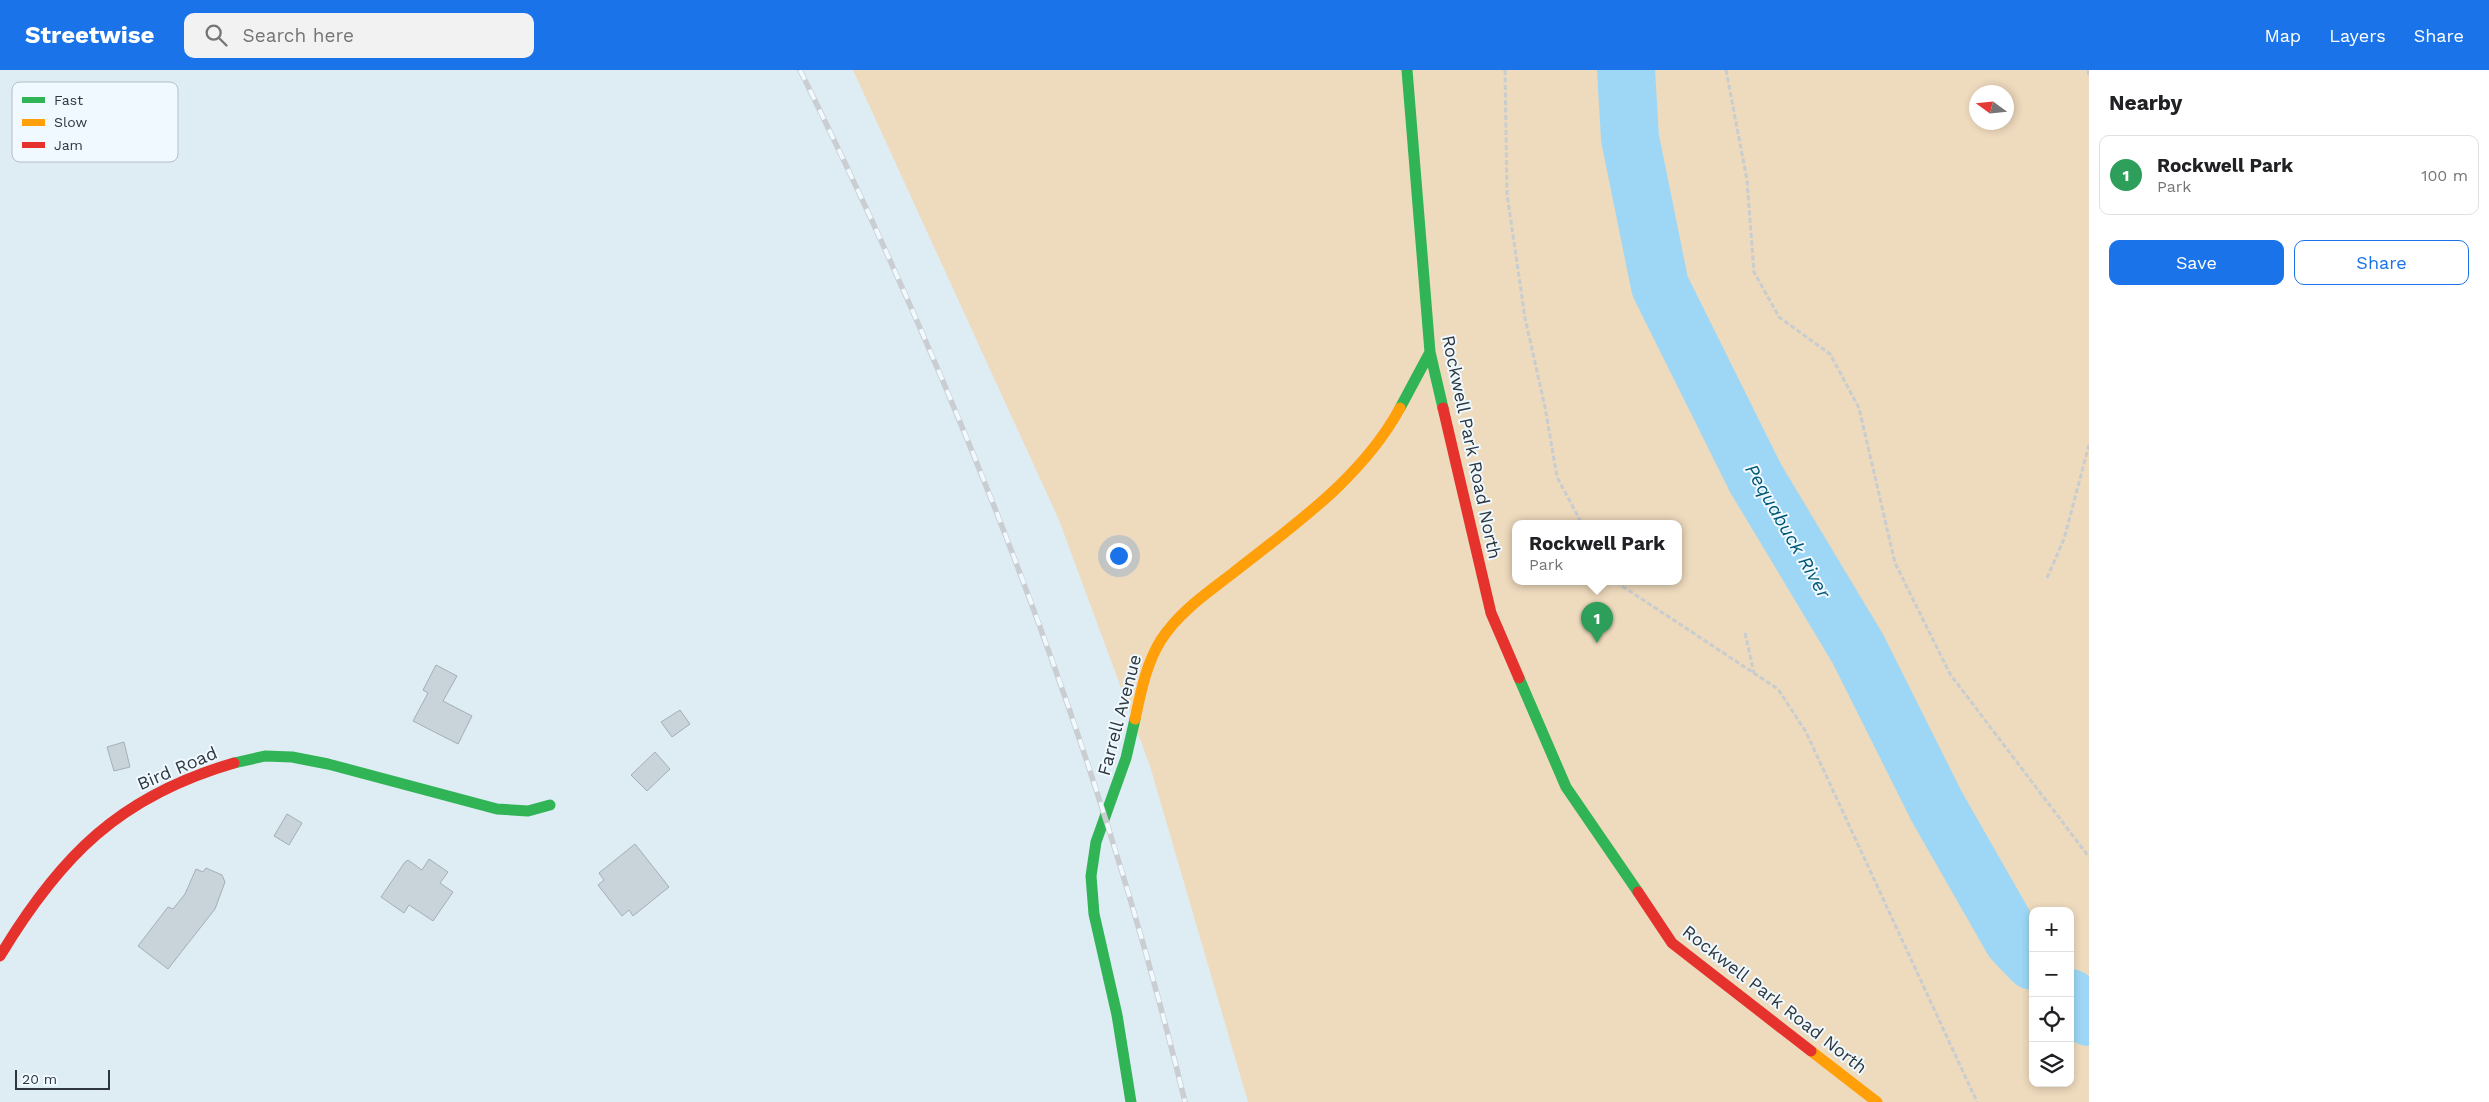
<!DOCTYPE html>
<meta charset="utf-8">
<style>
body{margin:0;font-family:"Work Sans",sans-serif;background:#f2f2f2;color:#202124}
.controls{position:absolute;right:15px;bottom:15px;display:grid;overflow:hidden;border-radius:10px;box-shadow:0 2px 8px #0003}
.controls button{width:45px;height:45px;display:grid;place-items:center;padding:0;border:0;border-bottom:1px solid #e0e0e0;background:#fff;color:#202124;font:25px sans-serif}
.compass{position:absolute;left:1969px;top:15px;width:45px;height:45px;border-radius:50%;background:#fff;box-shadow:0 2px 8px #0003;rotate:285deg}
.scale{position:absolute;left:15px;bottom:12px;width:95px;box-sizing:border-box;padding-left:5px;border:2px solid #2d373d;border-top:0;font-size:14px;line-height:18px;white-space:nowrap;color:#2d373d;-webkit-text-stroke:4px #eff9ff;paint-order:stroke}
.you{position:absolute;left:1118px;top:485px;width:18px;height:18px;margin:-12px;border:4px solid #fff;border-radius:50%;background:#1a73e8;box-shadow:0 0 0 8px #1a73e833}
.badge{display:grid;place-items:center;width:32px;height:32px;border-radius:50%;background:#1a73e8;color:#fff;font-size:16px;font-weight:700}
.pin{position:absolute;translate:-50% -41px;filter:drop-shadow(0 1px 2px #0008)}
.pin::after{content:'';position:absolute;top:26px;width:18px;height:15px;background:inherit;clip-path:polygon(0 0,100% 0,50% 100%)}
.popup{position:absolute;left:1512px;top:450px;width:170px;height:65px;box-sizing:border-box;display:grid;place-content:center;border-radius:10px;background:#fff;filter:drop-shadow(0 1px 4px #0005);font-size:16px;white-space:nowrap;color:#757577}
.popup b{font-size:19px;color:#202124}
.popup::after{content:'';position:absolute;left:50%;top:100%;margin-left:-10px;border:10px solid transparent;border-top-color:#fff}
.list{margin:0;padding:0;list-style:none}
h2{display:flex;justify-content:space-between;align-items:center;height:65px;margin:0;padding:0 20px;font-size:21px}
h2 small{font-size:16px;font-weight:400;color:#757577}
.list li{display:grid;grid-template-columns:32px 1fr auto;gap:15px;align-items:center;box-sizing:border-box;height:80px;margin:0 10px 10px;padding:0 10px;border:1px solid #e0e0e0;border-radius:10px}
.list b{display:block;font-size:19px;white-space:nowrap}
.list p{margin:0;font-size:16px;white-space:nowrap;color:#757577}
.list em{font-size:16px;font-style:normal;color:#757577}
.actions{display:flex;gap:10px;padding:15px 20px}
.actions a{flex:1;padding:11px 0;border:1px solid #1a73e8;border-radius:10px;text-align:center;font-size:18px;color:#1a73e8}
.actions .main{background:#1a73e8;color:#fff}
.icon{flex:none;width:28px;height:28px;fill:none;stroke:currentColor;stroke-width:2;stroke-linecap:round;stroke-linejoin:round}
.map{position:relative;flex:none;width:2089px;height:1032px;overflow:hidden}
header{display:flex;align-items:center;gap:30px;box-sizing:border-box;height:70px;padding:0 25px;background:#1a73e8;color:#fff}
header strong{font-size:24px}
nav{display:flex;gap:28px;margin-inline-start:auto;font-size:18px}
.search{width:350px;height:45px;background:#f2f2f2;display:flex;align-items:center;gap:12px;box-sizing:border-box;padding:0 18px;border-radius:10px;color:#757577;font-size:19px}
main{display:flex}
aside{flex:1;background:#fff}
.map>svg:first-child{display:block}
.green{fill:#eedabd;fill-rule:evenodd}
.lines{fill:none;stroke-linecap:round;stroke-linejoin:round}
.river{stroke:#9dd7f5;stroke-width:58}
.building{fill:#c9d4da;stroke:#a4aeb5}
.path{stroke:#c8cdd0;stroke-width:3;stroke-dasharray:5 2.5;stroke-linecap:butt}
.fast{stroke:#30b455;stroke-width:11}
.slow{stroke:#ff9f0a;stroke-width:11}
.jam{stroke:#e5322d;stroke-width:11}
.rail-casing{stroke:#caced1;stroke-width:5.5}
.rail{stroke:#eff9ff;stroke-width:4;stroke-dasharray:11;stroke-linecap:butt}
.labels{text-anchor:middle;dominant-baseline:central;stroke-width:4;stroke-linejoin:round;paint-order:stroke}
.street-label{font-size:18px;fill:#2d373d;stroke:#eff9ff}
.water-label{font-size:19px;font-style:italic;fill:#005877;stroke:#eff9ff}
.key{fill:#eff9ff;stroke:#b5bfc5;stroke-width:1}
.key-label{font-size:14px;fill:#2d373d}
</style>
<header>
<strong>Streetwise</strong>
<div class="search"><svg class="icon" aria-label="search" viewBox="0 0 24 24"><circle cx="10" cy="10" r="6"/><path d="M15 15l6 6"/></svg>Search here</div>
<nav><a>Map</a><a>Layers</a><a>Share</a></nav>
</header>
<main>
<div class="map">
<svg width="2089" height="1032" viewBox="0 0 2089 1032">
<rect width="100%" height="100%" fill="#deecf4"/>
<path class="green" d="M 853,0 L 2089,0 L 2089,1032 L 1248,1032 L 1150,696 L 1059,450 ZM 1976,22 L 2006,22 L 2006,52 L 1976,52 ZM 1516,454 L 1678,454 L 1678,512 L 1516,512 ZM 2033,841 L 2070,841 L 2070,1013 L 2033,1013 Z"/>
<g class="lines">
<path class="river" d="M 1626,0 L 1630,68 L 1660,216 L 1756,409 L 1858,579 L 1937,737 L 2013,870 L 2033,891
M 2070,928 L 2089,947"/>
</g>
<path class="building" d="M 436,595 L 457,606 L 443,631 L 472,646 L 458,674 L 413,651 L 428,623 L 423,620 Z
M 680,640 L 690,654 L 672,667 L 661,652 Z
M 124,672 L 130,697 L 114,701 L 107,677 Z
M 655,682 L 670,699 L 647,721 L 631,705 Z
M 287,744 L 302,753 L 289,775 L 274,766 Z
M 635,774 L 669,817 L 633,846 L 629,840 L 622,846 L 598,815 L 604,810 L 599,803 Z
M 429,789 L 448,802 L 440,813 L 453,822 L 433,851 L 409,835 L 404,843 L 381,827 L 405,792 L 408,790 L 422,800 Z
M 206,798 L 222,805 L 225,812 L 215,839 L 168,899 L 138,876 L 168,837 L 173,839 L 185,824 L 196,799 L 203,802 Z"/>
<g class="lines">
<path class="path" d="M 1505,0 L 1507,124 L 1525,248 L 1545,337 L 1557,407 L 1582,454
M 1726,0 L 1747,110 L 1754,202 L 1779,247 L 1830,284 L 1859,338 L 1895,493 L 1950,604 L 2089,787
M 2088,0 L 2089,5
M 2047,508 L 2064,469 L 2089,375
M 1616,512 L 1778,619 L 1806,662 L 1977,1032
M 1745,563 L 1754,603"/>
<path class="fast" d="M 1407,0 L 1430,282 L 1443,338
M 1400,338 L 1430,282
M 1519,608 L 1566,717 L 1638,822
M 234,693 L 265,686 L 292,687 L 328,694 L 497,739 L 528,741 L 550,735
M 1131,1032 L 1117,945 L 1094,844 L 1091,806 L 1096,772 L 1126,688 L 1135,649"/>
<path class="slow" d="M 1135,649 C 1141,622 1146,594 1161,570 C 1179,542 1207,523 1233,503 C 1294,455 1362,408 1400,338
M 1811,981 L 1877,1032"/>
<path class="jam" d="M 1443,338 L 1491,543 L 1519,608
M 1638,822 L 1672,873 L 1811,981
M 0,886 C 60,786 120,726 234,693"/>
<g class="rail-casing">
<path id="rail" d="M 800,0 C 963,330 1098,674 1185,1032"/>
</g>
<use href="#rail" class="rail"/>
</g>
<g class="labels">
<g class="street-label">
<text transform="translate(1472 377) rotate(78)">Rockwell Park Road North</text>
<text transform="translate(1119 645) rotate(-75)">Farrell Avenue</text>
<text transform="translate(177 698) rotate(-23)">Bird Road</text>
<text transform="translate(1775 929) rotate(38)">Rockwell Park Road North</text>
</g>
<g class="water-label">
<text transform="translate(1788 461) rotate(60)">Pequabuck River</text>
</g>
</g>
<rect x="12" y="12" width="166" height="80" rx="8" class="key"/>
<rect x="22" y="27" width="23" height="6" fill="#30b455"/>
<rect x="22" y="49" width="23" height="7" fill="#ff9f0a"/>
<rect x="22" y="72" width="23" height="6" fill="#e5322d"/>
<g class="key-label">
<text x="54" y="35">Fast</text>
<text x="54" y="57">Slow</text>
<text x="54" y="80">Jam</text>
</g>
</svg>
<div class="controls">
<button>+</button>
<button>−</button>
<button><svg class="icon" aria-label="locate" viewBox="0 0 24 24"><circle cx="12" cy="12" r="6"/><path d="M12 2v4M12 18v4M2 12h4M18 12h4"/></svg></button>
<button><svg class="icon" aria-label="layers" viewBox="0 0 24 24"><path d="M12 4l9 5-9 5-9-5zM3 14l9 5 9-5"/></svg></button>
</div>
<svg class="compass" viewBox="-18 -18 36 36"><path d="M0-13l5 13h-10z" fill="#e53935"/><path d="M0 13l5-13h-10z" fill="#757577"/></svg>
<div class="scale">20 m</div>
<div class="you"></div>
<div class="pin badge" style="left:1597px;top:573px;background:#2e9e5b">1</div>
<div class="popup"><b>Rockwell Park</b>Park</div>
</div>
<aside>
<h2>Nearby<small></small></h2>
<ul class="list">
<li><span class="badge" style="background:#2e9e5b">1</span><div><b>Rockwell Park</b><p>Park</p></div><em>100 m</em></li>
</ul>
<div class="actions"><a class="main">Save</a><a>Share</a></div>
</aside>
</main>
